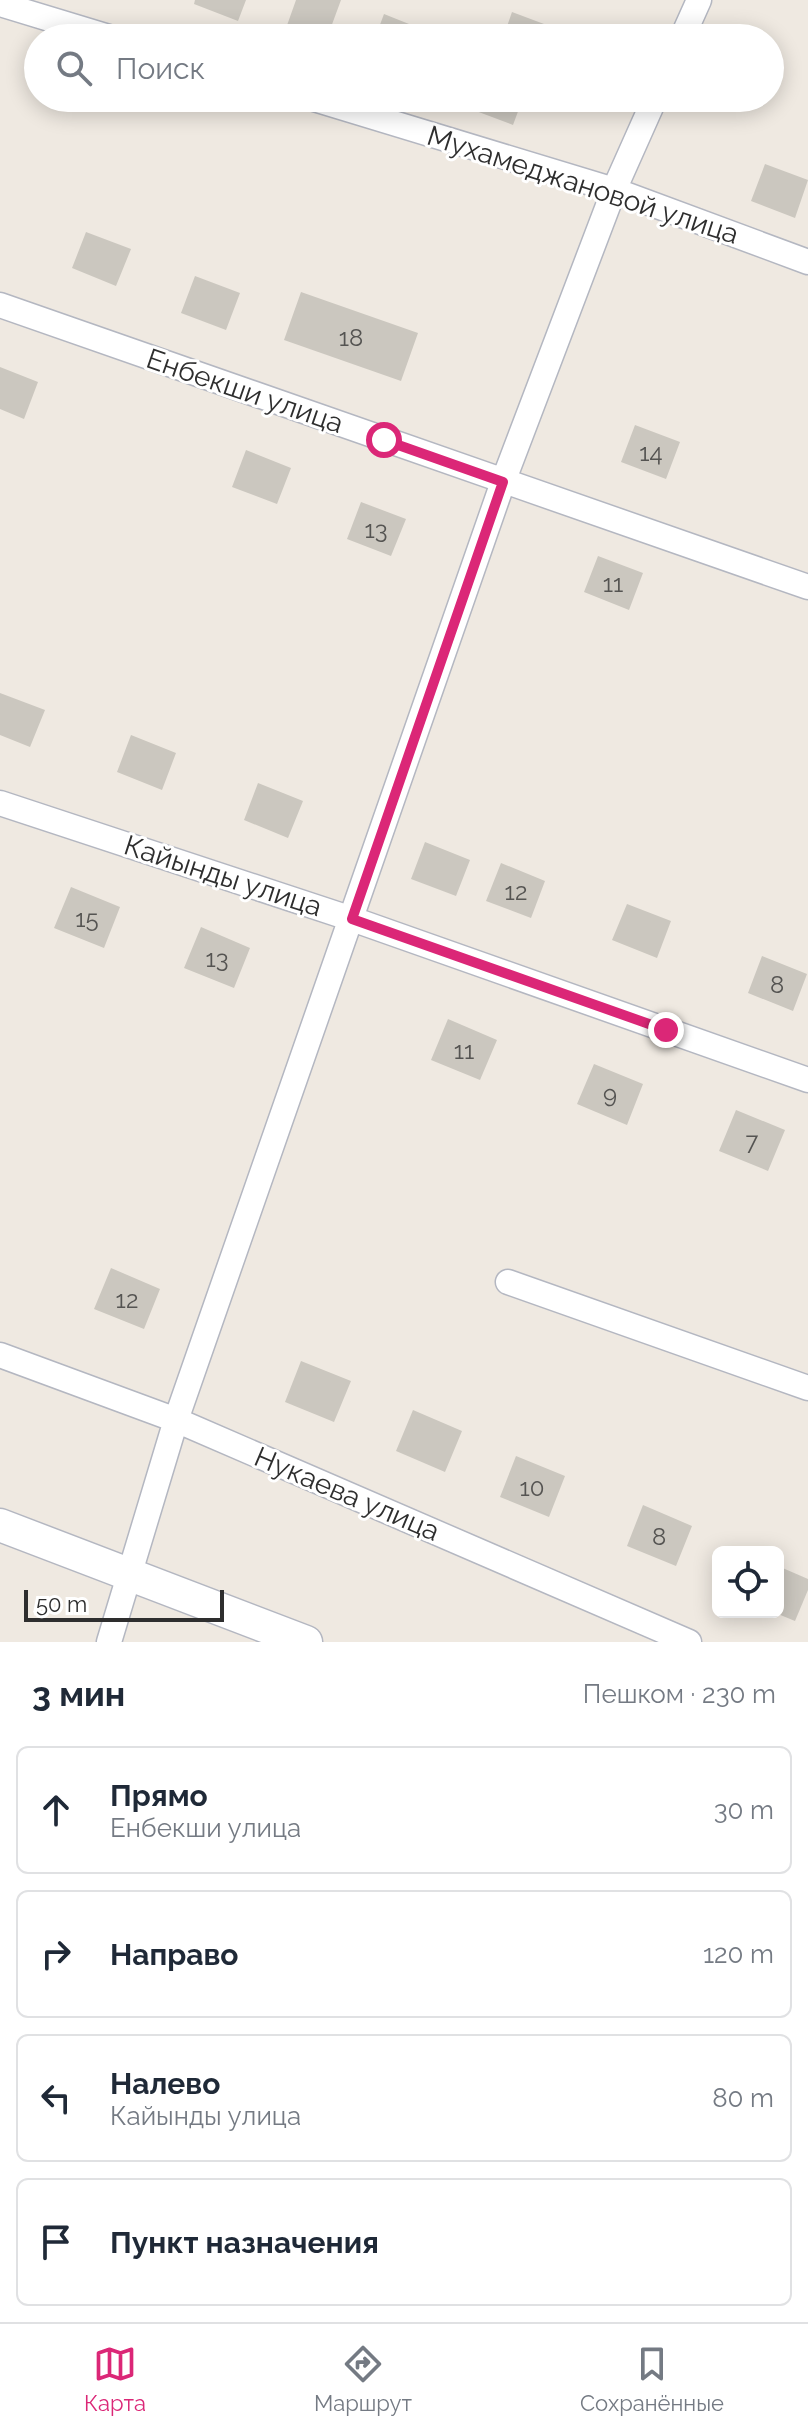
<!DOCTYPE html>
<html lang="ru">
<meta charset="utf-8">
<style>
body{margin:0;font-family:Raleway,sans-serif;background:#f6f6f7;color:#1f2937}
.controls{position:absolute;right:24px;bottom:24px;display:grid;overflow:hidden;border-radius:12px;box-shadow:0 4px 20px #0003}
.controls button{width:72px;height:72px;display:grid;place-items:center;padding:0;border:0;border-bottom:2px solid #e0e1e3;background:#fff;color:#1f2937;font:40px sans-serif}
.scale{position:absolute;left:24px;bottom:20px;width:200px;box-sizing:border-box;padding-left:8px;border:4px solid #2e2e2e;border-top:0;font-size:22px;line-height:28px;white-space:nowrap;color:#2e2e2e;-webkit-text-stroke:6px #fff;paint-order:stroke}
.stop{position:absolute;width:24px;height:24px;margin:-18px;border:6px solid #db2777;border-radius:50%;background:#fff}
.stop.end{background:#db2777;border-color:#fff;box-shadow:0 2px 8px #0008}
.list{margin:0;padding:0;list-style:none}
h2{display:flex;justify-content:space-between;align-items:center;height:104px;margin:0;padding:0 32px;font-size:34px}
h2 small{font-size:26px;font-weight:400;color:#747a83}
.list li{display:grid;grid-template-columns:52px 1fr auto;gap:24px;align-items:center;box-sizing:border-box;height:128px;margin:0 16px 16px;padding:0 16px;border:2px solid #e0e1e3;border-radius:12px}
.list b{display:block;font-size:30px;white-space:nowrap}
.list p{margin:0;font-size:26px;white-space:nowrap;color:#747a83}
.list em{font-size:26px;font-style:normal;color:#747a83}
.icon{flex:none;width:44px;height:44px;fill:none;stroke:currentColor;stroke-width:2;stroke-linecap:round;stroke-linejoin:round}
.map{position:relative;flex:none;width:808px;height:1642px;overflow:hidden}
.search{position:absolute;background:#fff;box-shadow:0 4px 20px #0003;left:24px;right:24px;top:24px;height:88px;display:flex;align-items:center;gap:20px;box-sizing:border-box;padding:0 28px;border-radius:44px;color:#747a83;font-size:30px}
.sheet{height:680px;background:#fff}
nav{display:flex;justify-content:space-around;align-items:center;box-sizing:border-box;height:112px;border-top:2px solid #e0e1e3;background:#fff;font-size:22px;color:#747a83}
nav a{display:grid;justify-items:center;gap:4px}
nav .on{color:#db2777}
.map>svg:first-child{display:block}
.building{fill:#cbc7bf}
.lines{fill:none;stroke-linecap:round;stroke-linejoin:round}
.minor-casing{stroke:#b4b7c1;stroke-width:27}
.tertiary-casing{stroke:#b4b7c1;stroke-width:35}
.minor{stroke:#fff;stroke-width:24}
.tertiary{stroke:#fff;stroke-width:32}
.route{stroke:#db2777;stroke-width:10}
.labels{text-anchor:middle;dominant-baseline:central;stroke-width:6;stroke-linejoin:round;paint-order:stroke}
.number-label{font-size:24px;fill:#555452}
.street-label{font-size:28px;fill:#2e2e2e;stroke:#fff}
</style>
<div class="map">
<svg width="808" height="1642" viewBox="0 0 808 1642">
<rect width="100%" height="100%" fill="#efe9e1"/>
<path class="building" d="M 195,0 L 246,0 L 238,21 L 194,4 Z
M 296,0 L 341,0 L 327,38 L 304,38 L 285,31 Z
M 512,12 L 544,24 L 538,38 L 503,38 Z
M 384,14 L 429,32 L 426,38 L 375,38 Z
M 472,98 L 523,98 L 513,125 L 468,108 Z
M 765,164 L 808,180 L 795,218 L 751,201 Z
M 86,232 L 131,249 L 116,286 L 72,268 Z
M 195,276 L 240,293 L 226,330 L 181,313 Z
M 301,292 L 418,333 L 401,381 L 284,340 Z
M 0,367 L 38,382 L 24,419 L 0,409 Z
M 635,425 L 680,442 L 666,479 L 621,462 Z
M 246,450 L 291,468 L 277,504 L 232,487 Z
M 361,502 L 406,519 L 391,556 L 347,539 Z
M 598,556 L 643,573 L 629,610 L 584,592 Z
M 0,693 L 45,710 L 30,747 L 0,735 Z
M 131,735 L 176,753 L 162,790 L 117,772 Z
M 258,783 L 303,801 L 288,838 L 244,820 Z
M 425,842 L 470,860 L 456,896 L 411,879 Z
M 501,863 L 545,881 L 531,918 L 486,901 Z
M 71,887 L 120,907 L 104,948 L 54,928 Z
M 627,904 L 671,921 L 657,958 L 612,940 Z
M 201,927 L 250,948 L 234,988 L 184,968 Z
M 762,956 L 807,974 L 793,1011 L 748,993 Z
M 448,1019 L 497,1040 L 480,1080 L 431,1060 Z
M 594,1064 L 643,1084 L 627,1125 L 577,1104 Z
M 736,1110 L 785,1130 L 768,1171 L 719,1151 Z
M 111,1268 L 160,1289 L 144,1329 L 94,1309 Z
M 301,1361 L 351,1381 L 334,1422 L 285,1402 Z
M 413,1410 L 462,1431 L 445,1472 L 396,1451 Z
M 516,1456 L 565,1476 L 549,1517 L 500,1497 Z
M 643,1505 L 692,1526 L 676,1566 L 627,1546 Z
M 778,1566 L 808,1579 L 808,1590 L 795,1621 L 778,1614 Z"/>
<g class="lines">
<g class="minor-casing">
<path id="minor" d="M 0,4 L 112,38
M 682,38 L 699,0
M 311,98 L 614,190 L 808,262
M 0,305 L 808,587
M 0,803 L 352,919 L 808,1080
M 508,1282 L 808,1388
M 0,1355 L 176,1420 L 689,1642
M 109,1642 L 176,1420 L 503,482 L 614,190 L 655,98"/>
</g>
<g class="tertiary-casing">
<path id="tertiary" d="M 0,1525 L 306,1642"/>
</g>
<use href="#minor" class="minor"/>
<use href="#tertiary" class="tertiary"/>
</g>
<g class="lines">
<path class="route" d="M 384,440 L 503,482 L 352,919 L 666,1030"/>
</g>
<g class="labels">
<g class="number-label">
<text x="351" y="337">18</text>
<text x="651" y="452">14</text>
<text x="376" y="529">13</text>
<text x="613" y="583">11</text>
<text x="516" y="891">12</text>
<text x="87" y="918">15</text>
<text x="217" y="958">13</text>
<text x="777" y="984">8</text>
<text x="464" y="1050">11</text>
<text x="610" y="1094">9</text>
<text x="752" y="1141">7</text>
<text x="127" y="1299">12</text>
<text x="532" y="1487">10</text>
<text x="659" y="1536">8</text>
</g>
<g class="street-label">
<text transform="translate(583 185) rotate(18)">Мухамеджановой улица</text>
<text transform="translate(245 391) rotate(19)">Енбекши улица</text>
<text transform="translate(223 876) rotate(18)">Кайынды улица</text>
<text transform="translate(347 1494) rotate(23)">Нукаева улица</text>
</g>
</g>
</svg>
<div class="controls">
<button><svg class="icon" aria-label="locate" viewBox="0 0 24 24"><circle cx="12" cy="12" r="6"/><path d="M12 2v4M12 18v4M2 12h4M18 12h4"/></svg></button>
</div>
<div class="scale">50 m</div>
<div class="stop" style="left:384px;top:440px"></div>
<div class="stop end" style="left:666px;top:1030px"></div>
<div class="search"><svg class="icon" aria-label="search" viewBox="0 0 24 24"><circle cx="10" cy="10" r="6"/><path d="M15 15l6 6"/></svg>Поиск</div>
</div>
<section class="sheet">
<h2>3 мин<small>Пешком · 230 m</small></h2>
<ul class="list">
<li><svg class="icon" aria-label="ahead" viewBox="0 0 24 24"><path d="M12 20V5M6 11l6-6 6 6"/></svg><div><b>Прямо</b><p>Енбекши улица</p></div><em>30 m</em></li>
<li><svg class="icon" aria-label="right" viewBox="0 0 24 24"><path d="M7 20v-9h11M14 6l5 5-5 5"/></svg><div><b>Направо</b></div><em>120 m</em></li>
<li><svg class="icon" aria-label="left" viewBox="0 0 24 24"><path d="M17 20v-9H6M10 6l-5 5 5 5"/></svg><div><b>Налево</b><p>Кайынды улица</p></div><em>80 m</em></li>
<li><svg class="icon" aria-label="arrive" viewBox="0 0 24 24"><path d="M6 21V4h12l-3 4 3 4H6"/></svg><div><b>Пункт назначения</b></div></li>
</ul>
</section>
<nav>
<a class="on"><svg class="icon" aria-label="map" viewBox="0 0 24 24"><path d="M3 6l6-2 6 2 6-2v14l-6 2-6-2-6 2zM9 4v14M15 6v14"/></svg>Карта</a>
<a><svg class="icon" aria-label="directions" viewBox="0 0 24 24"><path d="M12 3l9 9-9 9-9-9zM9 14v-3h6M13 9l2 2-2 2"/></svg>Маршрут</a>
<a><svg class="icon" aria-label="saved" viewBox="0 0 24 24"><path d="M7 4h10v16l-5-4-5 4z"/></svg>Сохранённые</a>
</nav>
